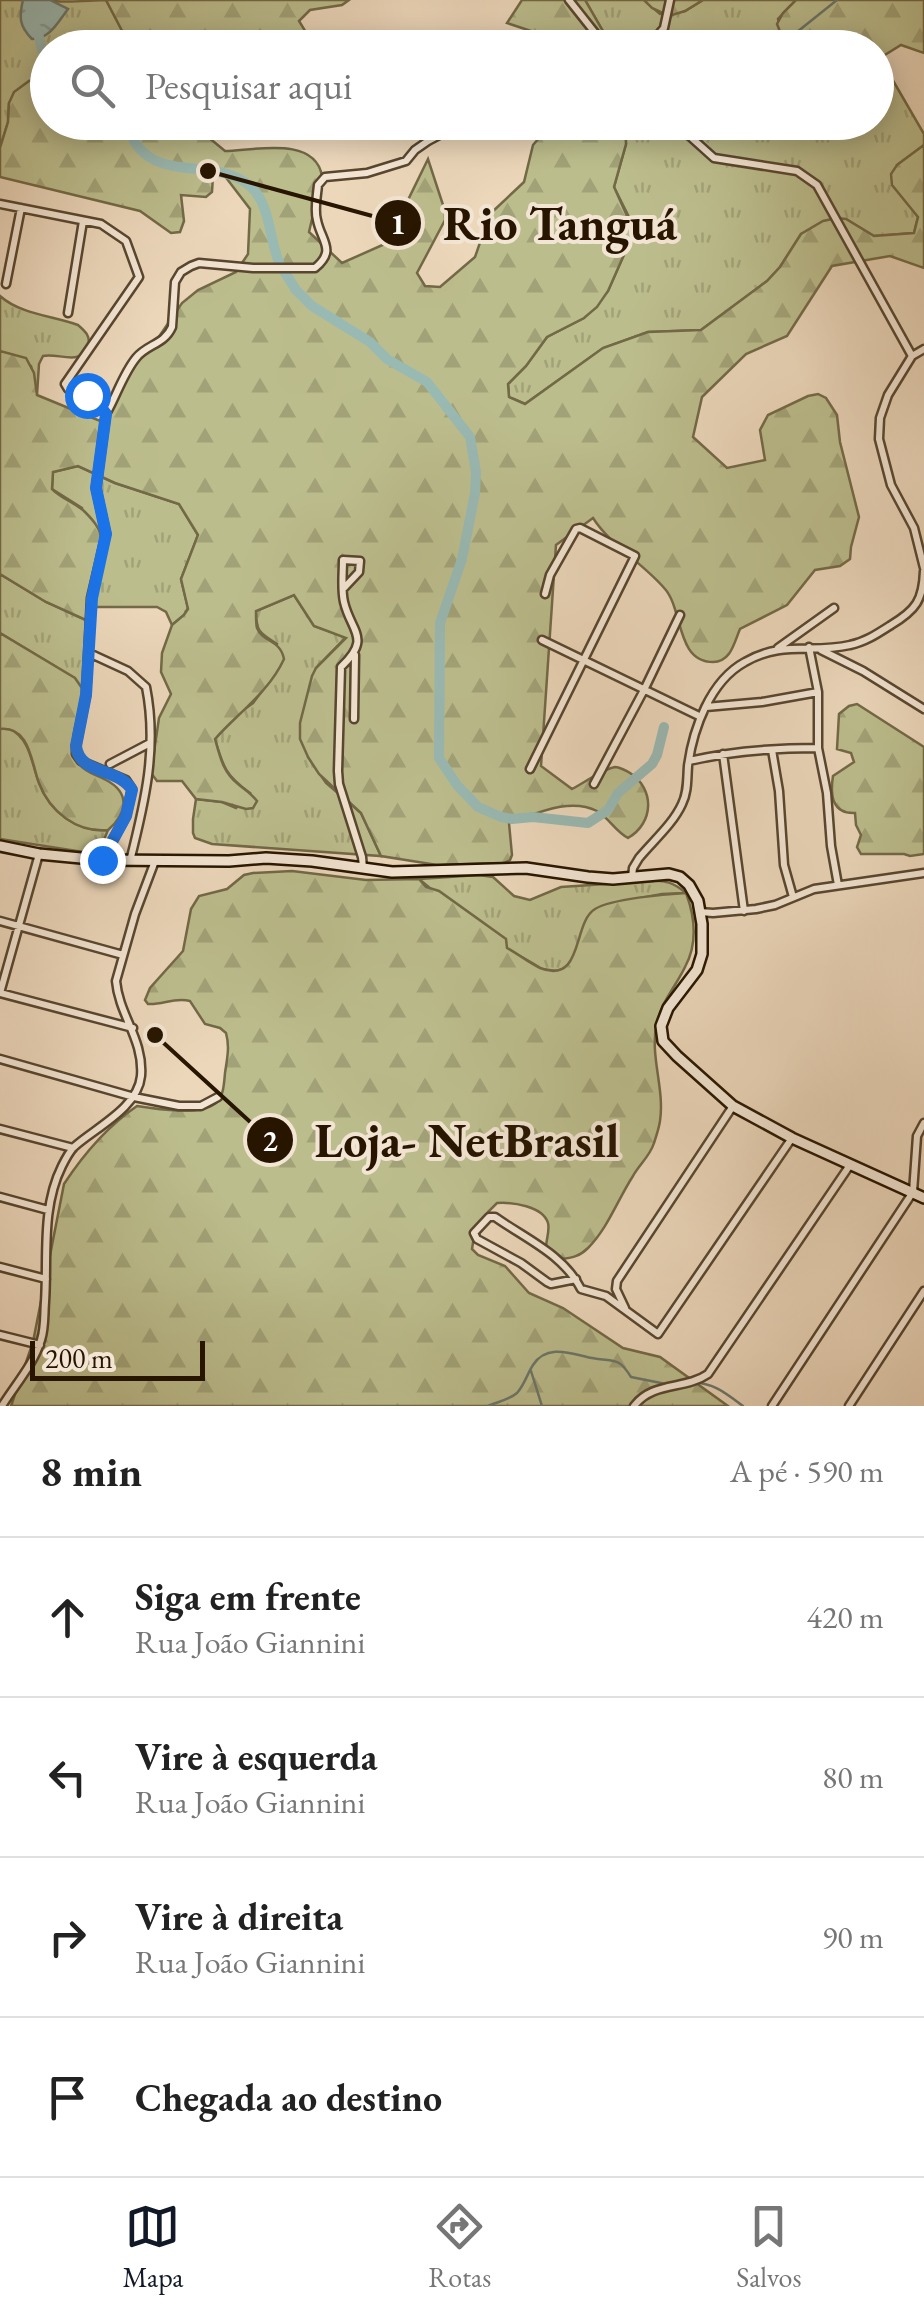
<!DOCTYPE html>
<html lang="pt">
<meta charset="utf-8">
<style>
body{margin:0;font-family:"EB Garamond",serif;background:#f6f6f6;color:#222}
.scale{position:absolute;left:30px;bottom:25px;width:175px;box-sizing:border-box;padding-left:10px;border:5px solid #271500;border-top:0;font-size:28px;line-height:35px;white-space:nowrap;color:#271500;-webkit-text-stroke:8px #f3e5d3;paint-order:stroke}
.stop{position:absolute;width:30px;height:30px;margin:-22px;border:8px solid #1a73e8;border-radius:50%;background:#fff}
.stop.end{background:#1a73e8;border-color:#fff;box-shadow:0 2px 10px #0008}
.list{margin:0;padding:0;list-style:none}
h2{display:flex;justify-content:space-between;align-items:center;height:130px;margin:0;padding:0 40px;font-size:42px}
h2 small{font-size:32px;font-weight:400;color:#767676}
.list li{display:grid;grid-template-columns:65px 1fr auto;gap:30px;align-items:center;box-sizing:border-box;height:160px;padding:0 40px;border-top:2px solid #e0e0e0}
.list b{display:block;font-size:38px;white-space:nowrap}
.list p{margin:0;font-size:32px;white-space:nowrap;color:#767676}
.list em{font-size:32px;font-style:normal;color:#767676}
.icon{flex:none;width:55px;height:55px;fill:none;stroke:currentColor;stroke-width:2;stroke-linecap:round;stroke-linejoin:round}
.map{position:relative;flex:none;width:924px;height:1406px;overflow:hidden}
.search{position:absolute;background:#fff;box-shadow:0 5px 25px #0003;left:30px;right:30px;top:30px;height:110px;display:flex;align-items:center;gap:25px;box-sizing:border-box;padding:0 35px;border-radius:55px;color:#767676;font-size:38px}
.sheet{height:770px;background:#fff}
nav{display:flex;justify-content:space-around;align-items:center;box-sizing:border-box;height:140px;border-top:2px solid #e0e0e0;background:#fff;font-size:28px;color:#767676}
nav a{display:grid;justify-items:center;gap:5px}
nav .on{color:#111827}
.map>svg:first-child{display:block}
.grass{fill:url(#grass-tufts);stroke:#726946;stroke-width:2.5}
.forest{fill:url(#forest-firs);stroke:#726946;stroke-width:2.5}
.water{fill:url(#water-ripples);stroke:#6b776b;stroke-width:2.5}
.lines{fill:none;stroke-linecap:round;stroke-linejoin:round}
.stream{stroke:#6b776b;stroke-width:2.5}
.river{stroke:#99b9b3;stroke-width:10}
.street-casing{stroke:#58462f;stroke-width:11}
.secondary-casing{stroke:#271500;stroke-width:14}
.street{stroke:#f3e5d3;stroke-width:6}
.secondary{stroke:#f3e5d3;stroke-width:9}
.route{stroke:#1a73e8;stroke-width:12}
.leader{fill:none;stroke:#271500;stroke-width:4}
.callout-dot{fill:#271500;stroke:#f3e5d3;stroke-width:4}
.mark-label{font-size:30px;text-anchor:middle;font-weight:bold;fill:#fff}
.callout-label{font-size:48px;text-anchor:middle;font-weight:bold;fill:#271500;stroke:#f3e5d3;stroke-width:8;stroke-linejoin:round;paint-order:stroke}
</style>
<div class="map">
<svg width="924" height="1406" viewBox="0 0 924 1406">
<defs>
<pattern id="grass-tufts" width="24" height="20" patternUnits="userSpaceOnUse" patternTransform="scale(2.5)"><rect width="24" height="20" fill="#bcbd8d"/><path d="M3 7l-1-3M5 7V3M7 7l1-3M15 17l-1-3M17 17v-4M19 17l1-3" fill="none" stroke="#a2a278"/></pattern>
<pattern id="forest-firs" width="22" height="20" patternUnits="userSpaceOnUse" patternTransform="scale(2.5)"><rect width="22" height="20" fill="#bcbd8d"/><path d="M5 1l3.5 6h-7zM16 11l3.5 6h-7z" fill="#a2a278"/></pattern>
<pattern id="water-ripples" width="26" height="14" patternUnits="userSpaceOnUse" patternTransform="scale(2.5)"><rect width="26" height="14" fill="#99b9b3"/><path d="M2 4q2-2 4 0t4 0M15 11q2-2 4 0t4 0" fill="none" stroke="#849e98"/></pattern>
</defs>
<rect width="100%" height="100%" fill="#ecd7bb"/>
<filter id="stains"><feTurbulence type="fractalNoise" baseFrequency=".002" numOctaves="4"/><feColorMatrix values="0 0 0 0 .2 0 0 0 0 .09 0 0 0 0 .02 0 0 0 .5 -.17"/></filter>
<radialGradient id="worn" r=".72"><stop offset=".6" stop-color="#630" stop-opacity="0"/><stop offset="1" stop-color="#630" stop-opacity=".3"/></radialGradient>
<path class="grass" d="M 0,0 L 49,0 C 61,4 91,0 106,0 L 131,47 L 48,48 L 47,76 L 38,77 L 9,103 L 8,122 L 0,148 Z
M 585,0 L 644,0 L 660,14 L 685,11 L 703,0 L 796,0 L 778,19 L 781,34 L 796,47 L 612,47 Z
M 877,57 L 880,58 L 924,134 L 924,145 L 897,165 L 909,204 L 918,217 L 914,233 L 874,236 L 846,219 L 801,234 L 780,267 L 767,281 L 701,330 L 648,332 L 603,348 L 525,404 L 509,397 L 508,384 L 526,366 L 547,337 L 584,318 L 608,291 L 630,241 L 630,219 L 614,187 L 626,144 L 625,123 L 876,122 Z
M 0,296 C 22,315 51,315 78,325 C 85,331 91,336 88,346 C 81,367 57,352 43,356 L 39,364 L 37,395 L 31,366 L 0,351 Z
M 78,466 L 115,483 L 179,504 L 198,535 L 181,579 L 188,608 L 184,615 L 172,625 L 166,612 L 157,607 L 90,607 L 82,508 L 52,489 L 53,472 Z
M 0,574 L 46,602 L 88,621 L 86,694 L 56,667 L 0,633 Z
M 294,595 L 314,626 L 346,637 L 316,668 L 308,757 L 326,783 L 361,813 L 381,856 L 212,844 L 195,838 L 193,833 L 193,819 L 196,799 L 222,802 L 236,808 L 250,793 C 226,776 223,767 215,739 L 235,716 L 253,703 L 269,682 L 277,644 C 260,633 256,632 256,611 Z
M 9,728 C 31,740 31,762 39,783 C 50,812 77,832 108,830 L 100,849 L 93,852 L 83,852 L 0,839 L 0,729 Z
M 479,875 L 493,877 L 514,896 L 530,900 L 561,887 L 651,881 C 666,880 674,883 686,893 L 662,894 L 610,904 L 571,962 L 563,969 L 556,971 L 542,969 L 534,964 L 491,939 L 419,879 Z"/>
<path class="forest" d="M 106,0 L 349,0 L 342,5 L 310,10 L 299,21 L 315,47 L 131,48 Z
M 522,0 L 585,0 L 612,47 L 579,47 L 507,23 Z
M 644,0 L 703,0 L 685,11 L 669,16 L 652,8 Z
M 796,0 L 924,0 L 924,53 L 901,45 L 880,58 L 877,57 L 876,48 L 796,47 L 781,34 L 777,24 L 783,13 Z
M 47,76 L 48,122 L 209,123 L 202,132 L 225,151 C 256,150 315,136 322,176 L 309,232 L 342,263 L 387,243 L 400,212 L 406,204 L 428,159 L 445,211 L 445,220 L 417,273 L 425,286 L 440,287 L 475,257 L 490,214 L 524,182 L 533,145 L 552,123 L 625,123 L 626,144 L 614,187 L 632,227 L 630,241 L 608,291 L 597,307 L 584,318 L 547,337 L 526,366 L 508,384 L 509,397 L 525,404 L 603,348 L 648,332 L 701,330 L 767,281 L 780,267 L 801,234 L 823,221 L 837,218 L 846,219 L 874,236 L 914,233 L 918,217 L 892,185 L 891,174 L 897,165 L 924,145 L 924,268 L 890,256 L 832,266 L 787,336 L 746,354 L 702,397 L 693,437 L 727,468 L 765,460 L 760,430 L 768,415 L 808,396 L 818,394 L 826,398 L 837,415 L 840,442 L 859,517 L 851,547 L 850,559 L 840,566 L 815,570 L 787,605 L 740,629 C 734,643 731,662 713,662 C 676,662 683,609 665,589 C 643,563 611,546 593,518 L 556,545 L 541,766 L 572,789 C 582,784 605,768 615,767 C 619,767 627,771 630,773 C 655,789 654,823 628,838 C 615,831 609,818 597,811 C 569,797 536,814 509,823 L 512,855 L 510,860 L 504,863 L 437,865 L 381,856 L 361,813 L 319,774 L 308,757 L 300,739 L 300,723 L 312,676 L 316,668 L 346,638 L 314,626 L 294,595 L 256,611 C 256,614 256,626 257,628 C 263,643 280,639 284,659 C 269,692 238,713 215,739 C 220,757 223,772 238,784 C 245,790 251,793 257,801 L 253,808 L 246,809 L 222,802 L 196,799 L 182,781 L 157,781 L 151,773 L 159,718 L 171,694 L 161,672 L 162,653 L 172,625 L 184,615 L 188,609 L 181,579 L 198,535 L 179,504 L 115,483 L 78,466 L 53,472 L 52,489 C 62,499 76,503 85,512 C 93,520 101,529 101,540 C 103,561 92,599 88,621 L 46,602 L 0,574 L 0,351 L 26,358 L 34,373 L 37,395 L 100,421 L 121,391 L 133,363 L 156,341 L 182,303 L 198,290 L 236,272 L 248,254 L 250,209 L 224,175 L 213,176 L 212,192 L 206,197 L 181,195 L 184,221 L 180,232 L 171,233 L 140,211 L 0,177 L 0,148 L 8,122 L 9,103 L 14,92 L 29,81 Z
M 0,633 L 75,678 L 86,694 C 79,715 65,743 79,764 C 86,773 97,775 106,780 C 131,793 127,814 108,830 C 77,833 50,812 39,783 C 31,762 30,726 0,729 Z
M 857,704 L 924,747 L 924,854 L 910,856 L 904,854 L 861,854 L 857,847 L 861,835 L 856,825 L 855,813 C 832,814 830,795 833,776 L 854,762 L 851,753 L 837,749 L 839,714 L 849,706 Z
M 292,871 L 366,880 L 419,879 L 426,887 L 439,891 L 506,939 L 507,948 C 518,954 529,963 540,968 C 584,985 572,923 595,909 C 611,899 665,894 686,893 C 695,917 698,943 685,967 C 676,986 662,1001 657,1022 C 649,1055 665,1088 660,1121 C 659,1128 656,1137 654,1143 C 650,1156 639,1165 633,1176 C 618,1199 608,1228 588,1248 C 580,1256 572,1258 561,1259 L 546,1248 C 546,1240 550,1230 548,1223 C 543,1206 512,1202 497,1203 L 488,1212 L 473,1243 L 472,1249 L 478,1255 L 505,1266 L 529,1293 L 563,1308 L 623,1348 L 660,1357 L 728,1406 L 11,1406 L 33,1342 L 64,1184 C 83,1155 108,1126 137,1106 C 156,1109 200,1116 216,1103 C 224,1096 224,1083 225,1073 C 227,1059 230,1047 226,1033 L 220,1028 L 205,1024 L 190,1001 C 174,997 163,1005 148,1004 L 145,1000 L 150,988 L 183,951 L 191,909 L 199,896 L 227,889 L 244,875 L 253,873 Z"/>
<path class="water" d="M 23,0 L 50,0 L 68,9 C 58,22 50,39 32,39 C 19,26 19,17 23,0 Z"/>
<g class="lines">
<path class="stream" d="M 777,48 L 837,0
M 531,1371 L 542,1406
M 694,1383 C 713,1382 728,1395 743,1406
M 488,1406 C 497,1402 509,1400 517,1393 C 525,1384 527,1374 533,1365 C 547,1343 572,1354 592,1358 C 614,1362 618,1356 631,1377 L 666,1384"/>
<path class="river" d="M 37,29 L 42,50 L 48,56
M 127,122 C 143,190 213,153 250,186 C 271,204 269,241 280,265
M 284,271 L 296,290 L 312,306 L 370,342 L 387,359 L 427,382 L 470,437 L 476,472 L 475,493 L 462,559 L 440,623 L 439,758 L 457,785 L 478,807 L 501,817 L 512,819 L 533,817 L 588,823 L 608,810 L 618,793 L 652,764 L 657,755 L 664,727"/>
<g class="street-casing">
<path id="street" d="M 569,0 L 607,48
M 647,48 L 664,28 L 670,0
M 674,122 L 714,158 L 797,171 L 817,185 L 912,356
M 0,204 L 101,224 L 126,241 L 139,277 L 65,384 L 68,389 L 95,400 L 106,414 L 96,488 L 106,534 L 91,598 L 86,695 L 76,746 L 76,754 L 81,761 L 126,780 L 132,789 L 126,816 L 102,860
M 6,284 L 21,208
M 68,313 L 83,221
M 924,349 L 912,356 L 888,395 L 880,418 L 879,439 L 891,485 L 914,528 L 924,568
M 106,414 C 116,397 123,374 136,358 C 147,344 164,345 172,327 L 175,282 L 181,272 L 191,266 L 199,263 L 253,268 L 315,268 C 337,250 321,241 317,220 C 314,210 317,196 318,185 L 325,177 L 367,173 L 406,161 L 415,150 L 428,141 L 464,122
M 343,589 L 359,572 L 360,561 L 343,560 C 343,573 341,589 344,602 C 351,632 372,638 341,667 L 338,771 L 339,784 L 362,857 L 363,868
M 542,640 L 701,717
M 809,647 L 818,692 L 818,748 L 827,793 L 831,846 L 838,885
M 778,648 L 834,608
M 821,650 L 863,671 L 924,709
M 89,653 L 128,671 L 146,687 C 158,747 145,802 130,861
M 706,707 L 762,702 L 818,692
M 354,719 L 355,655
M 772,750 L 779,791 L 784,865 L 793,897
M 723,754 L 744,911
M 689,761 C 731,751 775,748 818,748
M 110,764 L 150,743
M 530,769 L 635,556 L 580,528 L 576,529 L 550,575 L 545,594
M 594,784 L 644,690 L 680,615
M 632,877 L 633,868 L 639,858 C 653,841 673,824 682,804 C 688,792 687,779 688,766 C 693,729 710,681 745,662 C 783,640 812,654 850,645 C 865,642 877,634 891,625 C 916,610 923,600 924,571
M 700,912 L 713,913 L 756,909 L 775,905 L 814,889 L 924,873
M 0,921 L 123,955
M 0,993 L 39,854
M 0,993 L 133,1028
M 0,1059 L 134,1097 L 179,1106 L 201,1106 L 218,1097
M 0,1129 L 73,1148
M 0,1197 L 48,1210
M 0,1267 L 46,1279
M 576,1279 L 551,1284 L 547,1282 L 521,1263 L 477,1239 L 474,1233 L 489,1217 L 495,1217 C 526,1239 563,1254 581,1289 L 606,1296 L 658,1334 L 792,1138
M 625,1308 L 616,1289 L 617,1281 L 733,1106
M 0,1335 L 40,1345
M 2,1406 C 15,1385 34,1364 41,1340 C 45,1328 44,1314 45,1302 C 48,1257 41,1208 62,1166 C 65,1160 69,1152 74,1147 C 95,1128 138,1108 141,1076 C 144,1040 119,1015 116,981 L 135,914 L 155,861
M 634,1406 C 653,1381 685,1390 708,1374 L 850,1165
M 772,1406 L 913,1192 L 917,1136 L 924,1123
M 849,1406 L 924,1291"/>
</g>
<g class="secondary-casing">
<path id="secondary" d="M 0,846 L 39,854 L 102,860 L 229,861 L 266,858 L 312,861 L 392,872 L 526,868 L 588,877 L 613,879 L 669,874 L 680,877 L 689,885 L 698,901 L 702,924 L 702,954 L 697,970 L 668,1008 L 661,1026 L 663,1041 L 677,1056 L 733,1106 L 792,1138 L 924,1198"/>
</g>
<use href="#street" class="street"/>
<use href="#secondary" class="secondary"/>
</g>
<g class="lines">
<path class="route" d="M 87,395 L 95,400 L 106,414 L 96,488 L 106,534 L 92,598 L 86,695 L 76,746 C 79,775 120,768 132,790 L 126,816 L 102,860"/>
</g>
<path class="leader" d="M208 171L398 223M155 1035L270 1140"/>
<g class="callout-dot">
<circle cx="208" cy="171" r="10"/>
<circle cx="155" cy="1035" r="10"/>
<circle cx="398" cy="223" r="25"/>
<circle cx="270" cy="1140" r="25"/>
</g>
<g class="mark-label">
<text x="398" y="234">1</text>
<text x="270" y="1151">2</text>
</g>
<g class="callout-label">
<text x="560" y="240">Rio Tanguá</text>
<text x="467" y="1157">Loja- NetBrasil</text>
</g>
<rect width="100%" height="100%" filter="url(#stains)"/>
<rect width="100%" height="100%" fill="url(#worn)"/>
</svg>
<div class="scale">200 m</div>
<div class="stop" style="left:87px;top:395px"></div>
<div class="stop end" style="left:102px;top:860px"></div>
<div class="search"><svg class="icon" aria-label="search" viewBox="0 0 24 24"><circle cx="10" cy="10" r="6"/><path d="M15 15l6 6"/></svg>Pesquisar aqui</div>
</div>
<section class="sheet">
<h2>8 min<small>A pé · 590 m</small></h2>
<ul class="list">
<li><svg class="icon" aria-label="ahead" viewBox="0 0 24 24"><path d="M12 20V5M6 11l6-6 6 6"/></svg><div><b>Siga em frente</b><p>Rua João Giannini</p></div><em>420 m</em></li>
<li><svg class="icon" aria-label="left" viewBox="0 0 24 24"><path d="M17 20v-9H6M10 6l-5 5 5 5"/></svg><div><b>Vire à esquerda</b><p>Rua João Giannini</p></div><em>80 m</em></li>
<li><svg class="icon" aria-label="right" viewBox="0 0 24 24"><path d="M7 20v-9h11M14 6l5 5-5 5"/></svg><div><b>Vire à direita</b><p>Rua João Giannini</p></div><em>90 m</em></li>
<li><svg class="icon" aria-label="arrive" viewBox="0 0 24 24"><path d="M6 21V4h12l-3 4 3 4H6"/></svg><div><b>Chegada ao destino</b></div></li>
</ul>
</section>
<nav>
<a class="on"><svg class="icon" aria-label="map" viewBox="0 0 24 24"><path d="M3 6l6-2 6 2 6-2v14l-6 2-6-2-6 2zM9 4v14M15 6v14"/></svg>Mapa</a>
<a><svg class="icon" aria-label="directions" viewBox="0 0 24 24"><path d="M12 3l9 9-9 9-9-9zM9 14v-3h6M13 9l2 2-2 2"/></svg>Rotas</a>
<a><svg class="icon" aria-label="saved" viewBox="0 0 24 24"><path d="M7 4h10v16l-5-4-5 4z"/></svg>Salvos</a>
</nav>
